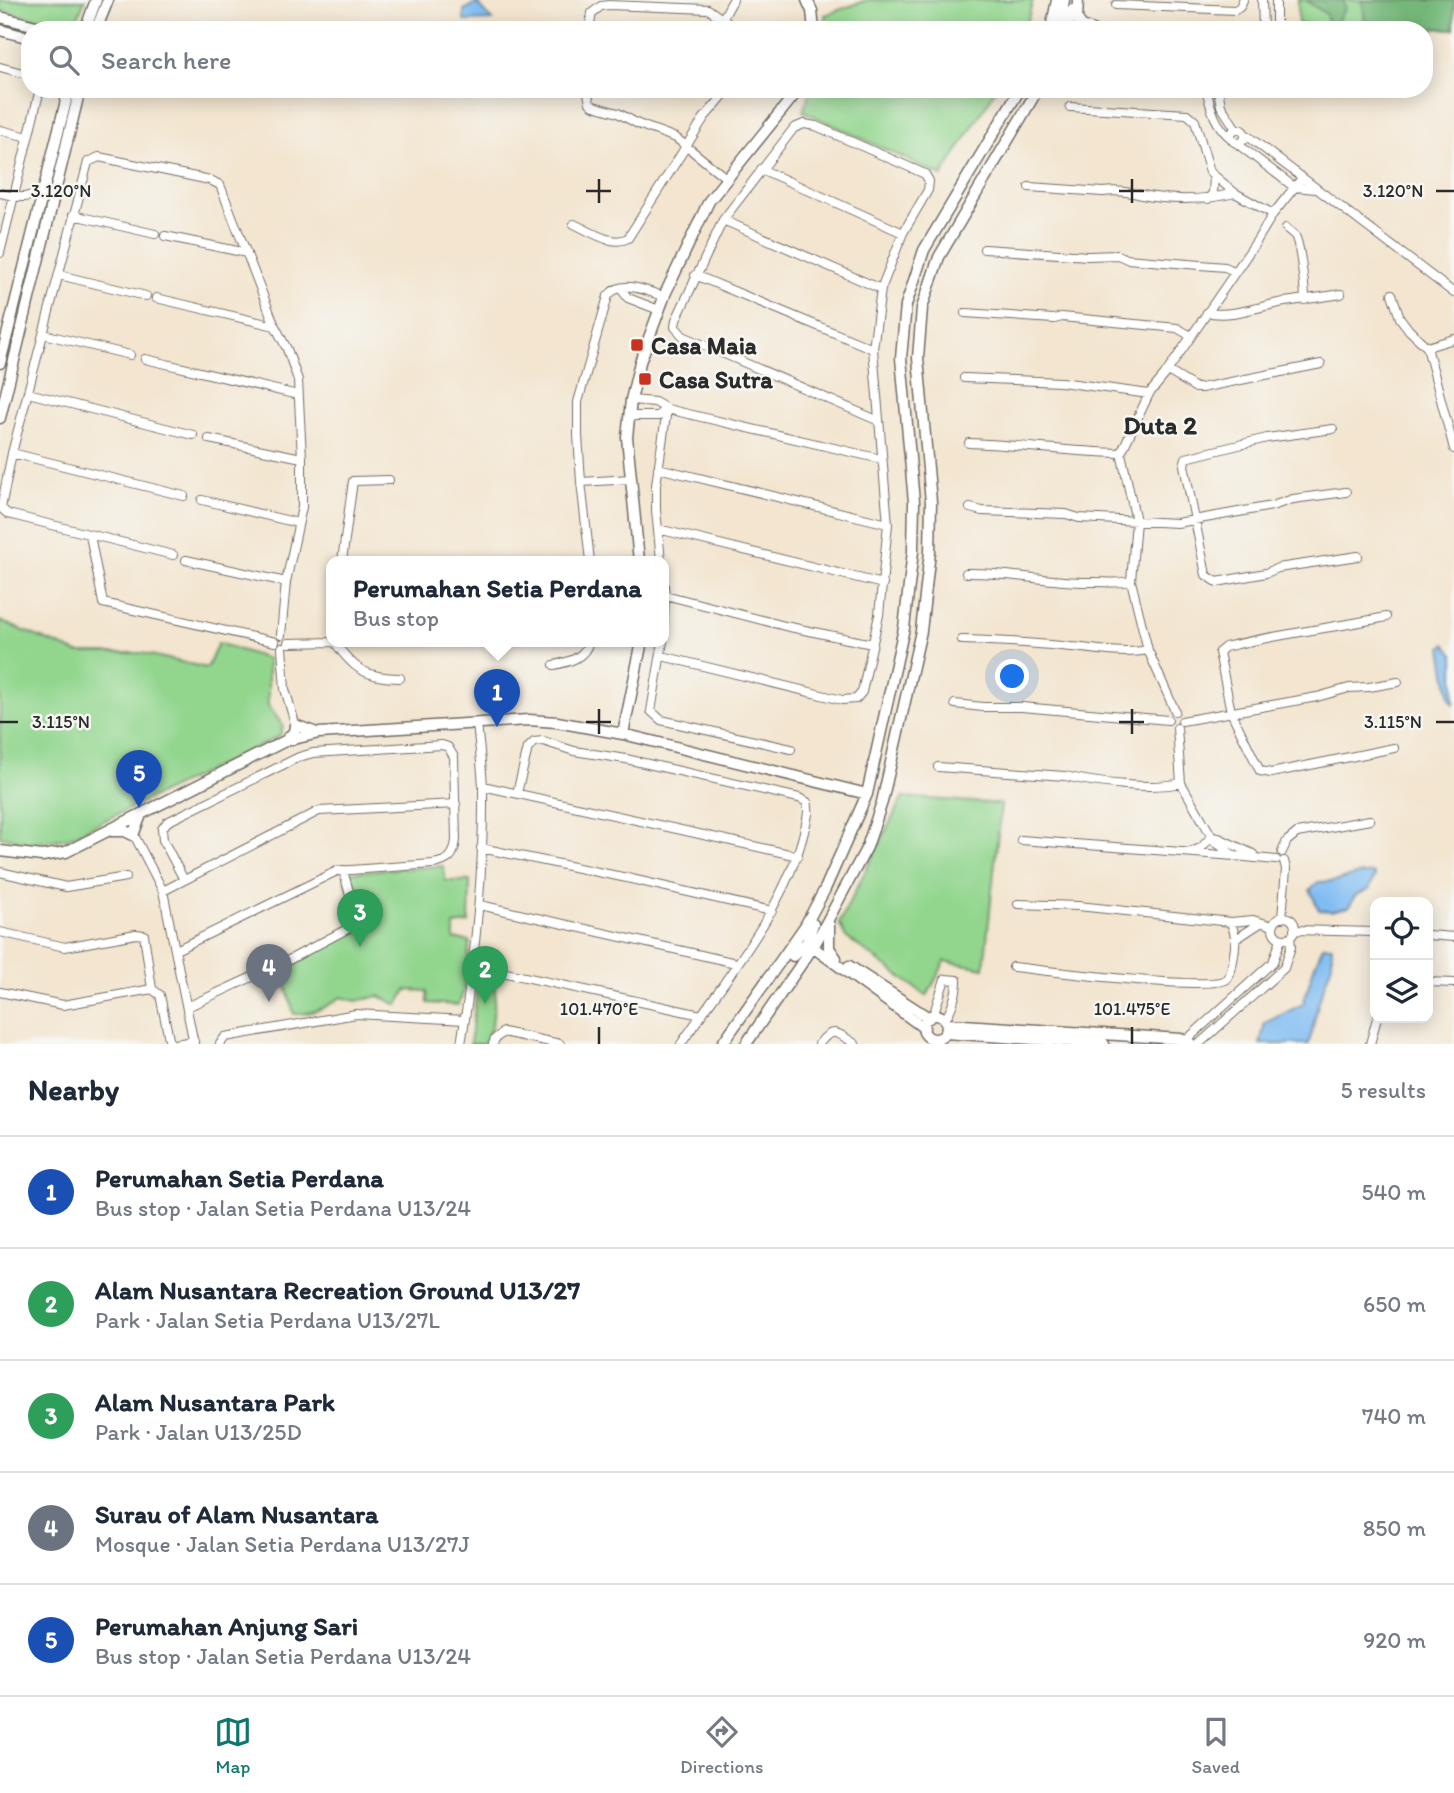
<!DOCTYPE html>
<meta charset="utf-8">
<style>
body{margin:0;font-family:Itim,sans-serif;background:#f2f2f3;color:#1f2937}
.controls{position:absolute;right:21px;bottom:21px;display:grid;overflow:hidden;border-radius:14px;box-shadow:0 4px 18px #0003}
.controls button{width:63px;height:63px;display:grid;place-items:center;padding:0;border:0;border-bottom:2px solid #e0e1e3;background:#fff;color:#1f2937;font:35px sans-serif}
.you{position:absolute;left:1013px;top:677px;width:24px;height:24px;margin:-18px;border:5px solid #fff;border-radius:50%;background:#1a73e8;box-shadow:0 0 0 10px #1a73e833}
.badge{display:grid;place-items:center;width:46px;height:46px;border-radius:50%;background:#0f766e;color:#fff;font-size:23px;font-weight:700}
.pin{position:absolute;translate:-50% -58px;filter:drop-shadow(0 2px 4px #0008)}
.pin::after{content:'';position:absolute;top:37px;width:24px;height:21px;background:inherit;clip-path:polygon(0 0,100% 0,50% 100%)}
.popup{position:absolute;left:326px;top:556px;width:343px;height:91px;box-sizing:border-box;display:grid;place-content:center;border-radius:14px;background:#fff;filter:drop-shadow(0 2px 5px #0005);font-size:23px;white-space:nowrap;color:#747a83}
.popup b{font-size:26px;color:#1f2937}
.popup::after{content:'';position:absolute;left:50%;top:100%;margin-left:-14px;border:14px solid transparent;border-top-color:#fff}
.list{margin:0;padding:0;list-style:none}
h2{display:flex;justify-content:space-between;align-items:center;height:91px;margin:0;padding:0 28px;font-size:30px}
h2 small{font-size:23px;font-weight:400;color:#747a83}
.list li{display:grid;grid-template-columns:46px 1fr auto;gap:21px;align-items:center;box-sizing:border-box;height:112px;padding:0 28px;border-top:2px solid #e0e1e3}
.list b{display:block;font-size:26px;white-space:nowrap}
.list p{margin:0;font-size:23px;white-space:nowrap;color:#747a83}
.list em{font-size:23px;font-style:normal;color:#747a83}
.icon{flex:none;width:38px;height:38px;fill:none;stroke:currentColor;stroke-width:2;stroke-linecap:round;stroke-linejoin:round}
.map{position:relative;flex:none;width:1454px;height:1044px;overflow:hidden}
.search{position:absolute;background:#fff;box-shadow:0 4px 18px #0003;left:21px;right:21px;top:21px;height:77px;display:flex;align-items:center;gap:18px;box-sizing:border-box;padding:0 24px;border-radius:28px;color:#747a83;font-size:26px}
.sheet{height:651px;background:#fff}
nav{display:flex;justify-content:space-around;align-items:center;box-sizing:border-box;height:98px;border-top:2px solid #e0e1e3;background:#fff;font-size:19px;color:#747a83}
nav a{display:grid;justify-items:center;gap:4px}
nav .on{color:#0f766e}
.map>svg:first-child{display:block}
.green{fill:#92d68e;stroke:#5e805c;stroke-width:2}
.forest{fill:#75b779;stroke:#507152;stroke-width:2}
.water{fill:#80bcf2;stroke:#56748e;stroke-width:2}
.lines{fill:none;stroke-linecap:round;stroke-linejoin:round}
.street-casing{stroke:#716c64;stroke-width:10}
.secondary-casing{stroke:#716c64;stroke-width:13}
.street{stroke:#fff;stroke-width:8}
.secondary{stroke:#fff;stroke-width:10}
.ticks{fill:none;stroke:#2b2b2b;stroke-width:2.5}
.poi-dot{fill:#c8321e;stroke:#f6f6f2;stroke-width:2.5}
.labels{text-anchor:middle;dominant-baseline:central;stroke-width:5;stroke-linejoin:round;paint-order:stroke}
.poi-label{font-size:24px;font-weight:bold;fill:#2b2b2b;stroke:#f6f6f2;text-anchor:start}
.neighbourhood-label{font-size:26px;font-weight:bold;fill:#2b2b2b;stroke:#f6f6f2}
.ticks-label{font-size:18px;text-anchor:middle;fill:#2b2b2b;stroke:#f6f6f2;stroke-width:5;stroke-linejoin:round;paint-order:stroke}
</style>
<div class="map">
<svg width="1454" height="1044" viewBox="0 0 1454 1044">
<rect width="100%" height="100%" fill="#f6f6f2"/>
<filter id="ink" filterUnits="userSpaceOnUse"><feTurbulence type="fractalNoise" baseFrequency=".0143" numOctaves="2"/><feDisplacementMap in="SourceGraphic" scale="14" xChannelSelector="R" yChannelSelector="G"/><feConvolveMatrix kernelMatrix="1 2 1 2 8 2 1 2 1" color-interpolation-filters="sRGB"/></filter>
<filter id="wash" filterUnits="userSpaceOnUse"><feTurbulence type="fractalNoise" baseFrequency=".00686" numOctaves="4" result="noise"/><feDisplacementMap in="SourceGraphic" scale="28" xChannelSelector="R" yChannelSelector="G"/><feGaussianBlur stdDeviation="1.57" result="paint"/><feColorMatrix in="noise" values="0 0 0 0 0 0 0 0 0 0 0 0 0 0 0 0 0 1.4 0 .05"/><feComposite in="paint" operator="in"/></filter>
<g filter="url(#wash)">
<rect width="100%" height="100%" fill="#f3e5cf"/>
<path class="green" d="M 0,0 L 85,0 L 73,28 L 0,10 Z
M 867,0 L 1033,0 L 1025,30 L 825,30 L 825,15 Z
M 1298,0 L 1454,0 L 1454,29 L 1298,24 Z
M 811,89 L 996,89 L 942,176 L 803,111 Z
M 0,621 L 78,653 L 142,653 L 207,668 L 218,643 L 268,659 L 268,705 L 283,726 L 280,736 L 68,838 L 30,843 L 0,836 Z
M 903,797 L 1001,804 L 984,968 L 945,961 L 927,996 L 846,937 L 839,923 Z
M 443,866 L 446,881 L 470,881 L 469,923 L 454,925 L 454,939 L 470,941 L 464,991 L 458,1005 L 428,1003 L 427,991 L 406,990 L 398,1005 L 379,996 L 356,1001 L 341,997 C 326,1008 311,1015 294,1014 L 282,972 L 358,923 L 345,880 L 351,872 Z
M 479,974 L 497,976 L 492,1025 L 484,1044 L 470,1044 Z"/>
<path class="forest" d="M 1307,0 L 1343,0 L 1345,8 L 1337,22 L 1328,23 L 1326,14 L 1309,3 Z
M 1362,0 L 1454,0 L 1454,29 L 1357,26 L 1365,20 Z"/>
<path class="water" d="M 477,3 L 492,20 L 464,21 L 464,10 Z
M 1445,644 L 1454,654 L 1454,704 L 1450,698 L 1442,647 Z
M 1373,873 L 1375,876 L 1369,889 L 1355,896 L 1349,907 L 1332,911 L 1319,910 L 1310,890 L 1318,882 L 1336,881 L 1355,875 Z
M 1323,946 L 1332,946 L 1332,963 L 1318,1004 L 1309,1044 L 1260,1044 L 1265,1023 L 1303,1004 L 1314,967 Z"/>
</g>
<g filter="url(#ink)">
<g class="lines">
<g class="street-casing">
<path id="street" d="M 1262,0 L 1263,30
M 1276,0 L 1276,30
M 1116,5 L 1235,10 L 1240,7 L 1243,0
M 723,18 L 733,0
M 589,30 L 592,13 L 601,6 L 609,5 L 708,9 L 738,30
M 0,67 L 30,75
M 587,89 L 590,103 L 594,106 L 618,113 L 638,124 L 676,138 L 726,178
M 1206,89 C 1211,109 1215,126 1232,139
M 1218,89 L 1221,106 L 1236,129
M 1070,107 L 1187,114 L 1195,121 L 1210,172 L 1235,193 L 1273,214
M1231 136a7 7 0 1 1 14 0a7 7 0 1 1-14 0Z
M 0,130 L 28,137
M 1245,134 L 1454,293
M 1235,142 L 1294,187 L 1316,189
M 761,169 L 903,233
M 1029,187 L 1103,192 C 1117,190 1128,192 1142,195 C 1172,201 1206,200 1235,193
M 0,193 C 18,198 31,201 45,186
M 1208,199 L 1213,193 L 1214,176
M 73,215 L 155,234
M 723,220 L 881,289
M 574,224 C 590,231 612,247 628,238 L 704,118 L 729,89
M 1286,228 C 1289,231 1293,233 1295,236 C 1300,243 1305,290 1305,300
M 165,236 L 247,253
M 984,249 L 1088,256 L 1118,255 L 1127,259 L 1225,267 L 1234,271
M 0,253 L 40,89
M 59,275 L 146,296
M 695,275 L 873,349
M 621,289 L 628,298 L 659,310
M 1392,294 L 1400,318 L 1409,330 L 1427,347 L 1454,449
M 156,298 L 275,326 L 287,349 L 298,380 L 302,458 L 302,507 L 286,582 L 281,635
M 1207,312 C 1227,318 1259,307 1279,303 C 1299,299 1320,298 1341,294
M 965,313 L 1054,319 L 1062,317 L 1177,328 L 1191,336
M 43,334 L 130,355
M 1427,347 L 1454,339
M 145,359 L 298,395
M 1168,371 L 1196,388 L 1201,388 L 1321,364
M 964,378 L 1061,382 L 1149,394
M 28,393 L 193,435
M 631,400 L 655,402 L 667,409 L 656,485 L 656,510 L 661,561
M 667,409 L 881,459
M 629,416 L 659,416 L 664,408
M 1333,429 L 1267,438 L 1186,458 L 1184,465 L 1206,575 L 1217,582 L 1266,573 L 1278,568 L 1358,556
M 209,439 L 302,458
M 969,443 C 1020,445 1070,452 1121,453
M 12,453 L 184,496
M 658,468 L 888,524
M 581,482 L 631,479
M 202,500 L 298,523
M 970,508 L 982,511 L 1066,514 L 1079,518 L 1177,523 L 1272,506 L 1293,499 L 1346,492
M 658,529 L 883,584
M 90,535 L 103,603 L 275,642
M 173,555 L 8,514 L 1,508 L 12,453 L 88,162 L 99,157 L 210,180 L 220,185 L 275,326
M 186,560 L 286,582
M 342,561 L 353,481 L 389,480
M 590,561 L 581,482 L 578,435 L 578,402 L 608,296 C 622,278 647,291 665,297
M 966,573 C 1009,572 1050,583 1093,582 C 1107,582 1118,584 1131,581
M 663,578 L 665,595 L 663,630
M 665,595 L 785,626 L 872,644
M 1386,617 C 1332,628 1278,634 1225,647 L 1219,652 L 1231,712 L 1260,771 L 1271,773 L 1394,748
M 962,640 C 998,641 1035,643 1071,647 C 1098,649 1121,655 1148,650
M 334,641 C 353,669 366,678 400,678
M 663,641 L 651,711 L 661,720 L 791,749
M 288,643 L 334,642
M 282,648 L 285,689 L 296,727
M 662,656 L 842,700 L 856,699 L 862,692 L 879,615 L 888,524 L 873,349 L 881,289 L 903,233 L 928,190 L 929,181 L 925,174 L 816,126 L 804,124 L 794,128 L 723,220 L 676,320 L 675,327 L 683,336 L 879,421
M 554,665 C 569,662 585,658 589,641
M 955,704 L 983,707 L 1022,707 L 1168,720
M 1175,711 L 1148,650 L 1131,581 L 1136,521 L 1121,453 L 1149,394 L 1164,376 L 1256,242 L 1273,214 L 1302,178
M 1182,721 L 1317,697 L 1349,688 L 1369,687 L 1398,682
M 1177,728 L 1181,783 L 1215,842 L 1235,856 L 1276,860
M 938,767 L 1065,776 C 1095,783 1151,790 1181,783
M 483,786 L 798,856
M 517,793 L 528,748 L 534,742 L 543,741 L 574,751 L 626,759 L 799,798 L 807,802 C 810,811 807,819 805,828 C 787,906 726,978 681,1044
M 132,831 L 163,891 L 194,1044
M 1211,837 L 1219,838 L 1253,854
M 1021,840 L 1235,856
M 481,848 L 627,878 L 772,911
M 1193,851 L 1201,848 L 1211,837
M 1282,852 L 1287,841 L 1297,833 L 1370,820
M 0,872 L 66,887 L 126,877
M 163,891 L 319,811 L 456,804
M 1018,904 L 1078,906 L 1231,922 L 1253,920 L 1273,926
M 480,905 L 736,963
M1273 928a11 11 0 1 1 22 0a11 11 0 1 1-22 0Z
M 1282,918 L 1286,869 L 1284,861
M 1294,930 L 1375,932
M 0,932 L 65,947 L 136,934 L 144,935 L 152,989 L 160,995 L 170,1044
M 1428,935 L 1454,937
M 1236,939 L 1259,924
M 176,950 L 337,871 L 433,864 C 449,861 454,857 456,840 L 454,757 L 448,747 L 442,745 L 313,753 L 299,757 L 167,822 L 162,829 L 163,840 L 184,880
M 474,966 L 701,1015
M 1013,967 C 1043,970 1212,992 1227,979 C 1232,975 1236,945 1235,938 C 1235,933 1232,927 1231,922
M 1428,982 L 1454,983
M 0,992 L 63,1005 L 152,989
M 187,1007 L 287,961 L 349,928 C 359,912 347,888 343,870
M 933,1016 L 945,979 L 957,980 C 957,992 952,1011 944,1020
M 175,1044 L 194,1041
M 220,1044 L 225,1037 L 356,1014 L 465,1020
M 461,1044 C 475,959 484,874 483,788 C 482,766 479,745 477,723
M 493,1044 L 495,1039 L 503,1032 L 560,1044
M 819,1044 C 832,1025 840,1034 855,1044
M 1182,1044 L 1273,962 L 1281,939
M 1199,1044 L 1284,968 L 1291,947 L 1290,937
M 1370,1044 L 1377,1018"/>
</g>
<g class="secondary-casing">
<path id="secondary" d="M 807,0 L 812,11 L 814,30
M 1078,0 L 1077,19 L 1082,26 L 1093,30
M 0,17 L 52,30
M 0,30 L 30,38
M 85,30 L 96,0
M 96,30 L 108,0
M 1051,30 L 1057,0
M 1061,30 L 1060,23 L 1064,0
M 1067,30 L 1072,10
M 0,363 L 69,89
M 0,418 L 80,89
M 639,561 L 627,437 L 631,400 L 640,362 L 666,292 L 709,201 L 799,89
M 623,734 L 642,641
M 287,739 L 294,732 L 295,725 L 314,732
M 112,831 L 125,831 L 133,835 L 141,815
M 0,851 L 42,856 L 66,852 L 285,741 L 319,733 L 529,720 L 557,722 L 623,734 L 867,794
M 829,925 L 829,948 L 836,958
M 810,945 L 924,1028
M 793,956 L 807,942 L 813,924
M 849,966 L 929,1018
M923 1027a12 12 0 1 1 24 0a12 12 0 1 1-24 0Z
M 947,1024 L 1181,1039 L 1192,1044
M 945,1033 L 1104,1044
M 722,1044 L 805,926 L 825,889 L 867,794 L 904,628 L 913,551 L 914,502 L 901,358 L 906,305 L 924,250 L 1020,89
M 746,1044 L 815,944 L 867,847 L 882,802 L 921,631 L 930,552 L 931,502 L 918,358 L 922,308 L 939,257 L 1038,89"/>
</g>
<use href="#street" class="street"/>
<use href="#secondary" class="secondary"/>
</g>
</g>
<path class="ticks" d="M 599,179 L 599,203M 1132,179 L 1132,203M 0,191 L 18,191M 586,191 L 611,191M 1119,191 L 1144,191M 1436,191 L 1454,191M 599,709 L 599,734M 1132,709 L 1132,734M 0,722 L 18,722M 586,722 L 611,722M 1119,722 L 1144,722M 1436,722 L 1454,722M 599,1027 L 599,1044M 1132,1027 L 1132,1044"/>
<g class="poi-dot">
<rect x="630" y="338" width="14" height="14" rx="3.5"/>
<rect x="638" y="372" width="14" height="14" rx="3.5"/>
</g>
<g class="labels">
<g class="poi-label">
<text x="651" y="345">Casa Maia</text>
<text x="659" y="379">Casa Sutra</text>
</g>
<g class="neighbourhood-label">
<text x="1160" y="425">Duta 2</text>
</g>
</g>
<g class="ticks-label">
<text x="61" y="197">3.120°N</text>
<text x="1393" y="197">3.120°N</text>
<text x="61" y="728">3.115°N</text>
<text x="1393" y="728">3.115°N</text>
<text x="599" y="1015">101.470°E</text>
<text x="1132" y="1015">101.475°E</text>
</g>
</svg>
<div class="controls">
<button><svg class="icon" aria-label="locate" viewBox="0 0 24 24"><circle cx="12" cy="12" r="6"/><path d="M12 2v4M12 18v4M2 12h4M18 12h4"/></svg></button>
<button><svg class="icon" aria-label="layers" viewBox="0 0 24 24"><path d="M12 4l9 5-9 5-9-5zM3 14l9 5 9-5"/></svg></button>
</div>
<div class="you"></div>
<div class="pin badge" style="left:497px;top:727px;background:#1a4fb4">1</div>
<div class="popup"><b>Perumahan Setia Perdana</b>Bus stop</div>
<div class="pin badge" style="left:485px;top:1004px;background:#2e9e5b">2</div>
<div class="pin badge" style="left:360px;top:947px;background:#2e9e5b">3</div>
<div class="pin badge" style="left:269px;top:1002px;background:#6b7280">4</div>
<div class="pin badge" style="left:139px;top:808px;background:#1a4fb4">5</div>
<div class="search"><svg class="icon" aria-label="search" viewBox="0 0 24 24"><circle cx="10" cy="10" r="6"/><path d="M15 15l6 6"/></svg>Search here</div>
</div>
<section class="sheet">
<h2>Nearby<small>5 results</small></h2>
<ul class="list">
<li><span class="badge" style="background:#1a4fb4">1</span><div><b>Perumahan Setia Perdana</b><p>Bus stop · Jalan Setia Perdana U13/24</p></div><em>540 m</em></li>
<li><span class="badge" style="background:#2e9e5b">2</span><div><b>Alam Nusantara Recreation Ground U13/27</b><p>Park · Jalan Setia Perdana U13/27L</p></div><em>650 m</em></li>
<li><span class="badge" style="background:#2e9e5b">3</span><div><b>Alam Nusantara Park</b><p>Park · Jalan U13/25D</p></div><em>740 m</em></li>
<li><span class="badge" style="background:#6b7280">4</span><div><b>Surau of Alam Nusantara</b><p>Mosque · Jalan Setia Perdana U13/27J</p></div><em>850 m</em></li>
<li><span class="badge" style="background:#1a4fb4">5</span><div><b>Perumahan Anjung Sari</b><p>Bus stop · Jalan Setia Perdana U13/24</p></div><em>920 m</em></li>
</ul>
</section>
<nav>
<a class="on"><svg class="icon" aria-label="map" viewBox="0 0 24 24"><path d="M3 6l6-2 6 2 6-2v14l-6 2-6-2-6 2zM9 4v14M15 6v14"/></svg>Map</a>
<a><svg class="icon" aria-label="directions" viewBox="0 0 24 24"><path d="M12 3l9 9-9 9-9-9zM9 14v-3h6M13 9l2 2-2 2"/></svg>Directions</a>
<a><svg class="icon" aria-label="saved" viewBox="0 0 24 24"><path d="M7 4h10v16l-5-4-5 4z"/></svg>Saved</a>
</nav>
